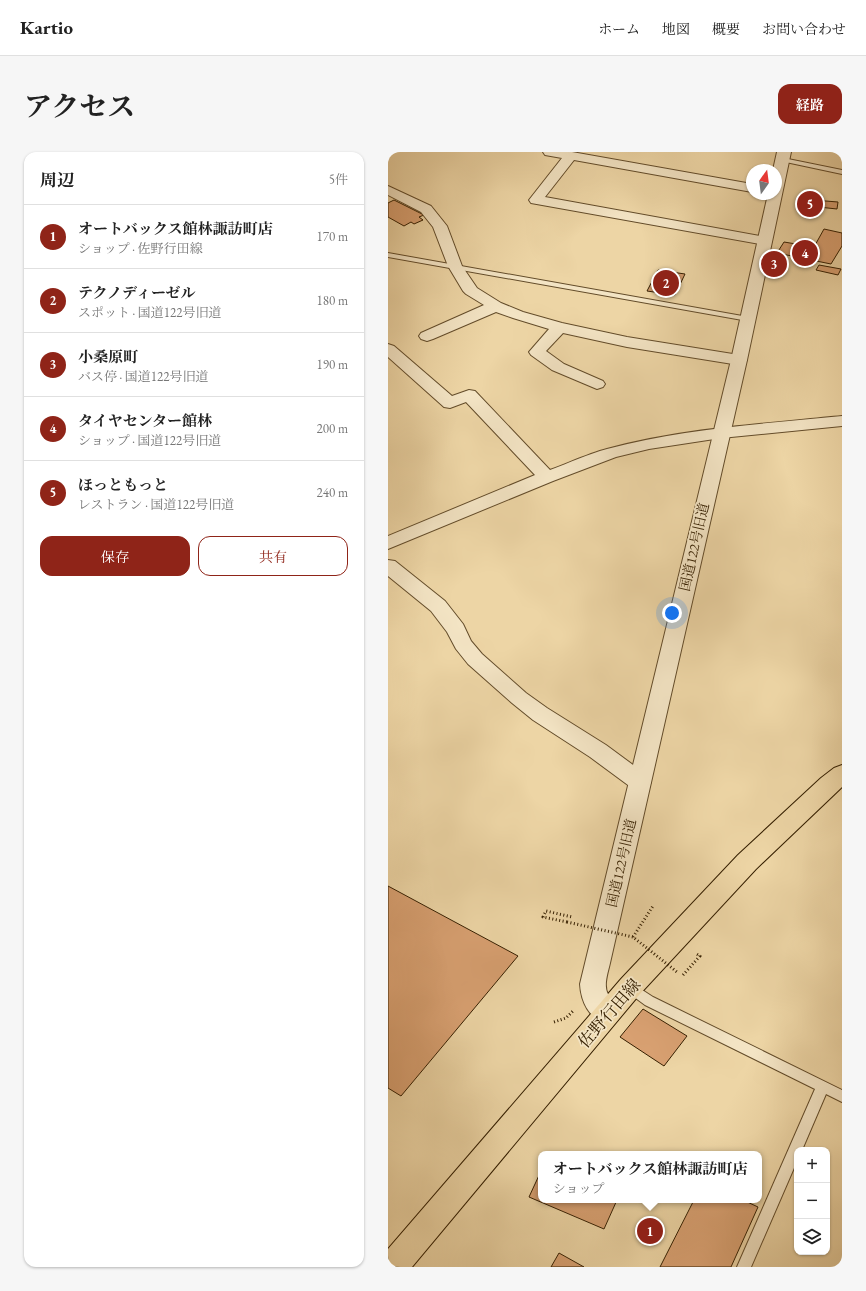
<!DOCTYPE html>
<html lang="ja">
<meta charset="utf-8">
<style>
body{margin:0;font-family:"EB Garamond","Noto Serif JP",serif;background:#f6f6f6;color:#222}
.controls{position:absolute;right:12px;bottom:12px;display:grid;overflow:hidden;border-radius:8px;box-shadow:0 1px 3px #0004}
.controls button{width:36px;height:36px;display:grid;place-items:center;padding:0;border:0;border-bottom:1px solid #e0e0e0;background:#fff;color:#222;font:20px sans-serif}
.compass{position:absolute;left:358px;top:12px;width:36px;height:36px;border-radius:50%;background:#fff;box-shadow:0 1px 3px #0004;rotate:14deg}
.you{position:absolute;left:284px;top:461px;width:14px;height:14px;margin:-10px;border:3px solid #fff;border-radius:50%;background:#1a73e8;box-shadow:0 0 0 6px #1a73e833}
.badge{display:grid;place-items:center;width:26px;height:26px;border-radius:50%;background:#8f2418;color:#fff;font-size:13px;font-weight:700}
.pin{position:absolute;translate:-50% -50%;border:2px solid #fff;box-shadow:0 1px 4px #0006}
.popup{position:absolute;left:150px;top:999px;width:224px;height:52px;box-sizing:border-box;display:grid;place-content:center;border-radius:8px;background:#fff;filter:drop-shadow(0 1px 3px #0005);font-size:13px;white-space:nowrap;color:#767676}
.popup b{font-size:15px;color:#222}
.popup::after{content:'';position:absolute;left:50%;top:100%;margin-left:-8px;border:8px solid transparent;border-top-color:#fff}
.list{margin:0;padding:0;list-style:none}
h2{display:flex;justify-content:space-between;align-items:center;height:52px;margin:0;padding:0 16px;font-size:17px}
h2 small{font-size:13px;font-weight:400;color:#767676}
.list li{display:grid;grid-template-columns:26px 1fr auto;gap:12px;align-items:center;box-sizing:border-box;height:64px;padding:0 16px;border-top:1px solid #e0e0e0}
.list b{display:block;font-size:15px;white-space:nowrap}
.list p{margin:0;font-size:13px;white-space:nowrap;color:#767676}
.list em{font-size:13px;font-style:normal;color:#767676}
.actions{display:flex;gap:8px;padding:12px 16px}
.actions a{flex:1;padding:9px 0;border:1px solid #8f2418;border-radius:12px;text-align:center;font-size:14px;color:#8f2418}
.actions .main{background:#8f2418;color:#fff}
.icon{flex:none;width:22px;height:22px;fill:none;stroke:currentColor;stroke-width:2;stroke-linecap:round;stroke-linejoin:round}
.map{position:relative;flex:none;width:454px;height:1115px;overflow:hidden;border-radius:12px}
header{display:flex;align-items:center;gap:24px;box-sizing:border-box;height:56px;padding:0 20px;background:#fff;border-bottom:1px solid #e0e0e0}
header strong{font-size:19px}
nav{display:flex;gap:22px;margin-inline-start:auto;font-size:14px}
.intro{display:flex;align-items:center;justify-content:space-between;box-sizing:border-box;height:96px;padding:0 24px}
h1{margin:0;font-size:28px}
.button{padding:10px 18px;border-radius:12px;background:#8f2418;color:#fff;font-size:14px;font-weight:700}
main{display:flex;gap:24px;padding:0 24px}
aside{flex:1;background:#fff;border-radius:12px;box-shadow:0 1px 3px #0004}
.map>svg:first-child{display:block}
.building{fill:#d8a071;stroke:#351f01}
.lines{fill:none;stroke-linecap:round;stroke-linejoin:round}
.service-casing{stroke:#634c2a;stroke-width:2}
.minor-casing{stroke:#634c2a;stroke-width:2}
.tertiary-casing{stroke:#634c2a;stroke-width:2}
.primary-casing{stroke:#351f01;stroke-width:2}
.path{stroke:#351f01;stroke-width:3;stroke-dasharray:1 2.5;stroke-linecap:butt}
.service{fill:#f3e4c4;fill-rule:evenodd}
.minor{fill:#f3e4c4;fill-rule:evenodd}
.tertiary{fill:#f3e4c4;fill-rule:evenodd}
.primary{fill:#edd5a5;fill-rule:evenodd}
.path-bridge{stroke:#351f01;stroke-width:3;stroke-dasharray:1 2.5;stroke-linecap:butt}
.labels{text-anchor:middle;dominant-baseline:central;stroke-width:3.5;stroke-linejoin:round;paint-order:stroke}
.street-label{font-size:14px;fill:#351f01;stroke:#f3e4c4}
.near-street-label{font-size:17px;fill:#351f01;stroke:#f3e4c4}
</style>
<header>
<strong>Kartio</strong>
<nav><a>ホーム</a><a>地図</a><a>概要</a><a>お問い合わせ</a></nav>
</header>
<div class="intro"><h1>アクセス</h1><a class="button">経路</a></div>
<main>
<aside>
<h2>周辺<small>5件</small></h2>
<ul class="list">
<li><span class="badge">1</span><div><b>オートバックス館林諏訪町店</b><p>ショップ · 佐野行田線</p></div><em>170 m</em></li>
<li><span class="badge">2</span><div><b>テクノディーゼル</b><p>スポット · 国道122号旧道</p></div><em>180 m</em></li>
<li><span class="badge">3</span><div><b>小桑原町</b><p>バス停 · 国道122号旧道</p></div><em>190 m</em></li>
<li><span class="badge">4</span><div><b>タイヤセンター館林</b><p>ショップ · 国道122号旧道</p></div><em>200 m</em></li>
<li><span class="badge">5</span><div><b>ほっともっと</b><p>レストラン · 国道122号旧道</p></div><em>240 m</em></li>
</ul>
<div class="actions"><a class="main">保存</a><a>共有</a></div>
</aside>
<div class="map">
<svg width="454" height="1115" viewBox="0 0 454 1115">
<rect width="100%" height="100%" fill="#edd5a5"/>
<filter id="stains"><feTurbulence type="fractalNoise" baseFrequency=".005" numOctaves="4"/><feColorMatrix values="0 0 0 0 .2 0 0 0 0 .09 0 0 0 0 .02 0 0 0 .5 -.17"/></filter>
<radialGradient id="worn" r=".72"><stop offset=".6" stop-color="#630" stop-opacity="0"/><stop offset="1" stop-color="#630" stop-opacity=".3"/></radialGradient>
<path class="building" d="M 413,47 L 450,50 L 449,57 L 412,53 Z
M 6,48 L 36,63 L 31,65 L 35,68 L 26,72 L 23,70 L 16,74 L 0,65 L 0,51 Z
M 436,77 L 454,81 L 454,94 L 443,112 L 389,101 L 396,90 L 426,95 Z
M 431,113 L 453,117 L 450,123 L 428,118 Z
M 270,118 L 297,122 L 287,143 L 259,139 Z
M 0,734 L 130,804 L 13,944 L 0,936 Z
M 255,857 L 299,884 L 276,914 L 232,885 Z
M 153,1019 L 153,1048 L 229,1048 L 216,1077 L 141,1045 Z
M 306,1048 L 355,1048 L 370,1055 L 343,1115 L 272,1115 Z
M 171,1101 L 196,1115 L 163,1115 Z"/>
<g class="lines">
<g class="service-casing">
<path id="service" d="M 395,6 L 454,18 L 454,22 L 393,9 L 392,8 Z
M 0,101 L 360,165 L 364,167 L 360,169 L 0,105 Z
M 242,830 L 265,845 L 454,938 L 454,950 L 438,942 L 414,998 L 409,998 L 409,1009 L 363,1115 L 349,1115 L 427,937 L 257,853 L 238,839 L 236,835 L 238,831 Z"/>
</g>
<g class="minor-casing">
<path id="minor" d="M 155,0 L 184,0 L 364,32 L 364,40 L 186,8 L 157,45 L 377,85 L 382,86 L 384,89 L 382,92 L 377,93 L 143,51 L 141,48 L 174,6 L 157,3 Z
M 0,34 L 43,54 L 59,74 L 74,114 L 89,136 L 113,151 L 135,160 L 174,171 L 239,185 L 351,203 L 357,205 L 359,208 L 357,211 L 351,213 L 239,195 L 175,181 L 158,199 L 176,212 L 215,229 L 217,232 L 215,235 L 209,237 L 164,218 L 143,203 L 141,200 L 161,177 L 125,166 L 108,160 L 45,187 L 39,189 L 33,187 L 31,184 L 33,181 L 96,153 L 78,142 L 75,139 L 60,114 L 45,75 L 33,60 L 0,43 Z
M 0,192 L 6,194 L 64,244 L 81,238 L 87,239 L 162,318 C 181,311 200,302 219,297 C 296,276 376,272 454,264 L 454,274 L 333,286 L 261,297 L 228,305 L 165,329 L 0,397 L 0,384 L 147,323 L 78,250 L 62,256 L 56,255 L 0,205 Z
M 0,408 L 7,409 L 57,449 L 75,472 L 83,489 L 94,502 L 138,541 L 159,556 L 218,593 L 260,624 L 263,630 L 260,636 L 252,639 L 244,636 L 202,605 L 145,568 L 124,551 L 80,512 L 68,497 L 59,480 L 43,459 L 0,424 Z"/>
</g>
<g class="tertiary-casing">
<path id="tertiary" d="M 389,0 L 403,0 L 359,208 L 222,811 C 220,820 215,834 220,842 C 224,849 229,854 232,861 L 228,869 L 219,873 C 201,866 193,850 192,832 L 343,208 L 380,42 L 388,42 L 388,18 L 385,18 Z"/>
</g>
<g class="primary-casing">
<path id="primary" d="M 454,613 L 454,635 L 368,717 L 251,843 L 24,1115 L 0,1115 L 0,1097 L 233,827 L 350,703 L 433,626 L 446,616 Z"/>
</g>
<path class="path" d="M 179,770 L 155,765 L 158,759 L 184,765
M 245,785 L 265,754
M 295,823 L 312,804 L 307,801
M 166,870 L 178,866 L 186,858"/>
<use href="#service" class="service"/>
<use href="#minor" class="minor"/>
<use href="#tertiary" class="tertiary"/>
<use href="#primary" class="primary"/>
<path class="path-bridge" d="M 179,770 L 245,785 L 289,820"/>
</g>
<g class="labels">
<g class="street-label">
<text transform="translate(306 395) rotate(-77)">国道122号旧道</text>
<text transform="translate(233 711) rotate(-77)">国道122号旧道</text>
</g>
<g class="near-street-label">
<text transform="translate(221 861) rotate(-49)">佐野行田線</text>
</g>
</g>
<rect width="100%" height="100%" filter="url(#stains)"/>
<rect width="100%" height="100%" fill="url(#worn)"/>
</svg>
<div class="controls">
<button>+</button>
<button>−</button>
<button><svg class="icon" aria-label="layers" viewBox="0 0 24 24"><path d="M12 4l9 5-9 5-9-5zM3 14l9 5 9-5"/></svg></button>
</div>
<svg class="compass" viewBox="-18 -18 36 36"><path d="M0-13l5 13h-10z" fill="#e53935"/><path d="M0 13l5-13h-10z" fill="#767676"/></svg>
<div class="you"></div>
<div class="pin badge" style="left:262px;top:1079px">1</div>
<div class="popup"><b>オートバックス館林諏訪町店</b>ショップ</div>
<div class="pin badge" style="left:278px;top:131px">2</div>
<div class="pin badge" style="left:386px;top:112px">3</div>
<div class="pin badge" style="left:417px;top:101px">4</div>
<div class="pin badge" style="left:422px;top:52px">5</div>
</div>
</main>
